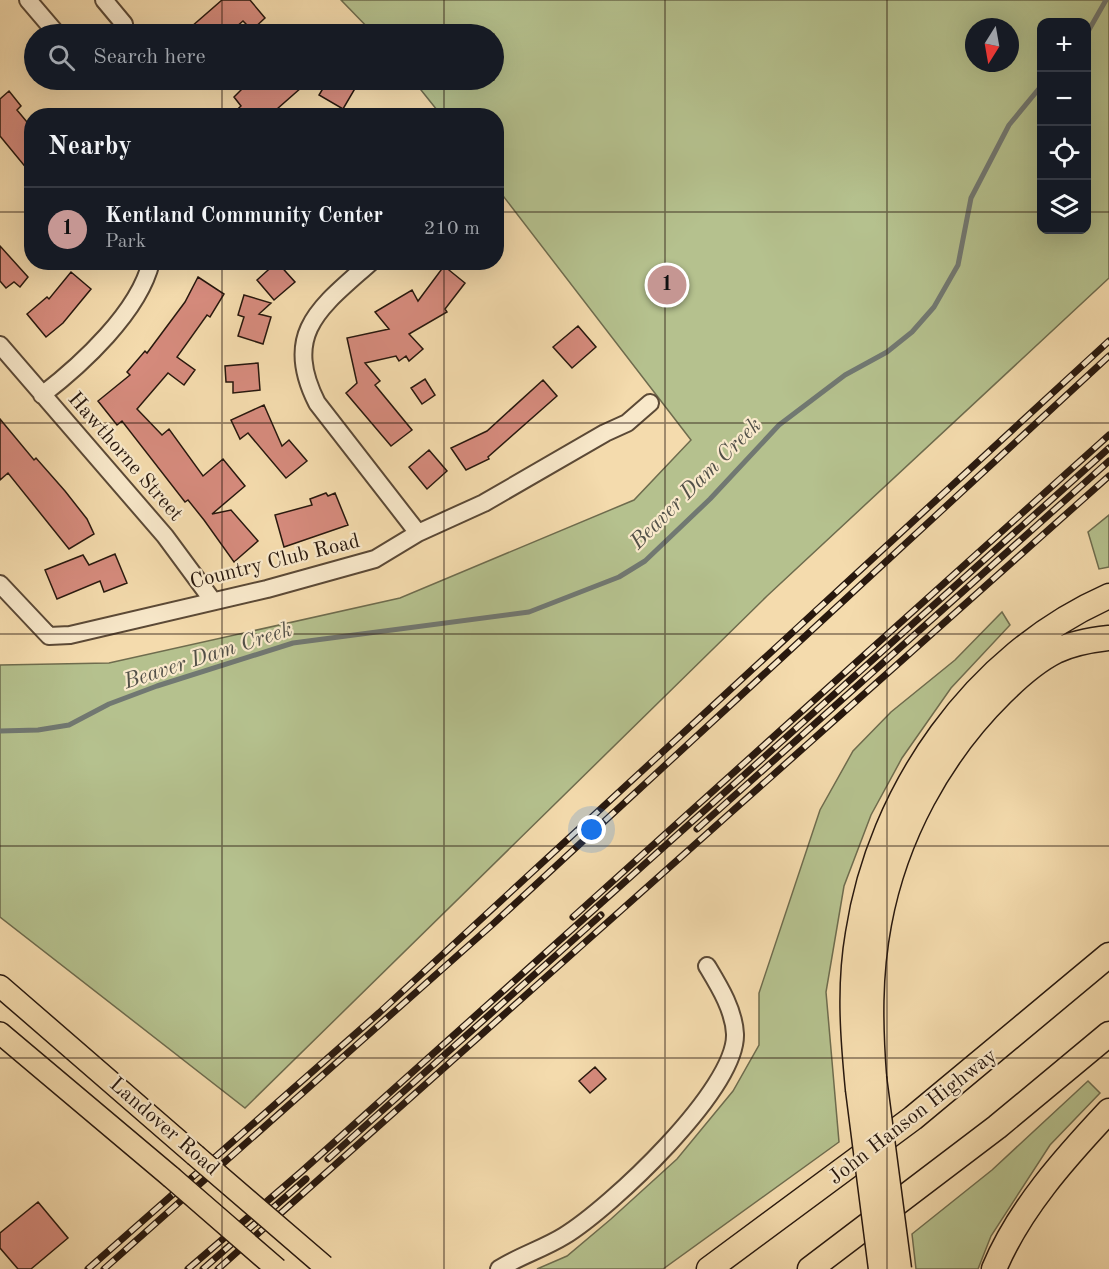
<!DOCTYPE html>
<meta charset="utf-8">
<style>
body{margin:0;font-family:"Old Standard TT",serif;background:#242831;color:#f1f3f6}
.controls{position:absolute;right:18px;top:18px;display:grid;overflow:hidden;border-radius:12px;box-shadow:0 6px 24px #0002}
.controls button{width:54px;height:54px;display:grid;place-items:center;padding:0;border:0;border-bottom:2px solid #363941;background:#171b24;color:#f1f3f6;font:30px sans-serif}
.compass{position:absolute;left:965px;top:18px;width:54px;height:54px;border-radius:50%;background:#171b24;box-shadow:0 6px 24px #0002;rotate:191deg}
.you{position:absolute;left:592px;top:830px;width:21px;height:21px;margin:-15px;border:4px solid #fff;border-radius:50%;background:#1a73e8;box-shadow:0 0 0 9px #1a73e833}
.badge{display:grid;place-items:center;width:39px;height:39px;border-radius:50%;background:#c59692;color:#111;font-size:20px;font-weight:700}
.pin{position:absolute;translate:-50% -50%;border:3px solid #fff;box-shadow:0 2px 6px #0006}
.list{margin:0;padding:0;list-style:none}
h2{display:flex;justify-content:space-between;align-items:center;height:78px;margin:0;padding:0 24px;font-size:26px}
h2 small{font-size:20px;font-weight:400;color:#9ea1a6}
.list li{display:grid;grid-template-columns:39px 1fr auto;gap:18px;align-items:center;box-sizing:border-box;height:84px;padding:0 24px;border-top:2px solid #363941}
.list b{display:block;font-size:22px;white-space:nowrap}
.list p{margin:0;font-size:20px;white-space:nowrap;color:#9ea1a6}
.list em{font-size:20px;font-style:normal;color:#9ea1a6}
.icon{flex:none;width:33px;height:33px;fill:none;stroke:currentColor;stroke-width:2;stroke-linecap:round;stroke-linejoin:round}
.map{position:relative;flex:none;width:1109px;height:1269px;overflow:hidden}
.search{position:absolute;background:#171b24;box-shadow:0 6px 24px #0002;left:24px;top:24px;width:480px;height:66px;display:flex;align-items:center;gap:15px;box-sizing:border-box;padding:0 21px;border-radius:33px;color:#9ea1a6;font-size:22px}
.panel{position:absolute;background:#171b24;box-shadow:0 6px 24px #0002;left:24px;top:108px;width:480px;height:162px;border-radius:24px}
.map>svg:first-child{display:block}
.green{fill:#b5c18e;stroke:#6e6c4e;stroke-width:1.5;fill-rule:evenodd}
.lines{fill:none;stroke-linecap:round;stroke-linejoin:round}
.stream{stroke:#717872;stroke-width:5}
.building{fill:#d68b7d;stroke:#28180e;stroke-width:1.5}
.minor-casing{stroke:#5b4936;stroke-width:20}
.major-casing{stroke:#28180e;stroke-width:24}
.highway-casing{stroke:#28180e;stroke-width:27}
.minor{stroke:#f8e8ca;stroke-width:16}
.major{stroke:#f4dbad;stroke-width:21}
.highway{stroke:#f4dbad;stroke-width:24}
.rail-casing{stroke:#28180e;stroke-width:7}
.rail{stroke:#f8e8ca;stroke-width:4.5;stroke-dasharray:14;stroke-linecap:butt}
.major-bridge-casing{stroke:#28180e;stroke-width:24;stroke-linecap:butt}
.highway-bridge-casing{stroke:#28180e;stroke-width:27;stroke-linecap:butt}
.major-bridge{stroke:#f4dbad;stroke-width:21}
.highway-bridge{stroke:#f4dbad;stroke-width:24}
.grid{fill:none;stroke:#28180e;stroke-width:1.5;stroke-opacity:0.55}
.labels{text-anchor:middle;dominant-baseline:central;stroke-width:4.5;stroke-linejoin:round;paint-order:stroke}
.street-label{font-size:21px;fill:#28180e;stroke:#f8e8ca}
.water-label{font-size:22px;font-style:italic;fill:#525048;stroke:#f8e8ca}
</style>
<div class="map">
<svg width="1109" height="1269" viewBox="0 0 1109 1269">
<rect width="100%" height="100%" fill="#f4dbad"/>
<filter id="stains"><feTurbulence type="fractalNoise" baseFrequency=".00333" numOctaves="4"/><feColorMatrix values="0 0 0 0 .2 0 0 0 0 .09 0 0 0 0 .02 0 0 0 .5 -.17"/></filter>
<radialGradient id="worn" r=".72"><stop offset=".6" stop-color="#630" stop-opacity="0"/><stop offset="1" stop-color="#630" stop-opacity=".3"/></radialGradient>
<path class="green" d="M 341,0 L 1109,0 L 1109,278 L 767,596 L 245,1108 L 0,917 L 0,665 L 109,663 L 400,598 L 634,500 L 691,440 L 497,188 L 496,116 L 441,115 L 413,80 L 494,80 L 494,34 L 374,34 ZM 1086,22 L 1086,230 L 1042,230 L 1042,22 ZM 974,27 L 1010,27 L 1010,63 L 974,63 Z
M 1109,515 L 1109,567 L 1099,569 L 1088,532 Z
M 1002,612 L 1010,625 L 951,688 L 902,758 L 871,815 L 844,886 L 826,992 L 839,1142 L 663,1269 L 537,1269 L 567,1256 L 611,1219 L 677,1159 L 733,1091 L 759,1045 L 759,993 L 820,810 L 853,751 L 891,712 L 955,660 Z
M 1088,1081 L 1100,1093 L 1050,1145 L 991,1236 L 978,1269 L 916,1269 L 912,1234 L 992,1170 Z"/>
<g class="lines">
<path class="stream" d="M 1086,35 L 1106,0
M 0,731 L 38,730 L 69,725 L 109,704 L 157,686 L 293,643 L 529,612 L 619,577 L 645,561 L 710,499 L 779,425 L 845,375 L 887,352 L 912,332 L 934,307 L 958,265 L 971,198 L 1009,125 L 1042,85"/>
</g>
<path class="building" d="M 222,0 L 250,0 L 265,18 L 252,30 L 243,21 L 228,34 L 183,34 Z
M 251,80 L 310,80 L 269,116 L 230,116 L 241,106 L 234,97 Z
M 328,80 L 360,80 L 343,109 L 319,95 Z
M 9,91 L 21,106 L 17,110 L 32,128 L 32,175 L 0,136 L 0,99 Z
M 0,246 L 28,277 L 20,287 L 14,282 L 6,288 L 0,281 Z
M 277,262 L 295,282 L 274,300 L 257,280 Z
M 444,266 L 465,283 L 445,309 L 447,312 L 409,334 L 423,349 L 409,361 L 406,356 L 399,361 L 396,356 L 365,363 L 380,381 L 375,385 L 412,430 L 391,446 L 346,393 L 357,383 L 347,338 L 389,329 L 375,312 L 412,290 L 418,301 Z
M 71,272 L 91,289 L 63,323 L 46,337 L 27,314 L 47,297 L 49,299 Z
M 198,277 L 224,294 L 210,317 L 207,315 L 177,357 L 195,370 L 184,385 L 168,373 L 137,409 L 162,435 L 169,429 L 203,476 L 223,459 L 245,486 L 212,514 L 231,510 L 258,541 L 234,562 L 204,520 L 188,500 L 185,502 L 122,421 L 117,425 L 98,401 L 130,375 L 127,372 L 145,351 L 147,353 L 185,302 Z
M 244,295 L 271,303 L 259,314 L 271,317 L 263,344 L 238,336 L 244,317 L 238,315 Z
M 578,326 L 596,347 L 572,368 L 553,347 Z
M 258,363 L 260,390 L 233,393 L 233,382 L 226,382 L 225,366 Z
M 425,379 L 435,395 L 422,404 L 411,388 Z
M 543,380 L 557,396 L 488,457 L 489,459 L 466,470 L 451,448 L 487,431 Z
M 264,405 L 282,446 L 289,440 L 307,461 L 286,478 L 248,433 L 240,439 L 231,420 Z
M 0,419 L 34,460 L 36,458 L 65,491 L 87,519 L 94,534 L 69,549 L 8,473 L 0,480 Z
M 429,450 L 447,471 L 427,489 L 409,467 Z
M 326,493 L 328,496 L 335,493 L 348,525 L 284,547 L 275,515 L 312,505 L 310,499 Z
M 115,554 L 127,583 L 104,592 L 100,581 L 57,599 L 45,570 L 83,555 L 89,565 Z
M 595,1067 L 606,1079 L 590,1093 L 579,1081 Z
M 38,1202 L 68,1238 L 31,1269 L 18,1269 L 0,1248 L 0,1233 Z"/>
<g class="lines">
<g class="minor-casing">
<path id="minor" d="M 28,0 L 57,34
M 104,0 L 124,24 L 125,34
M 371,262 C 322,306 281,332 317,403 L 418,533
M 0,345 L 165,536 L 213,601
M 42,395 C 81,365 139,312 151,262
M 0,584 L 49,636 L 70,635 L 267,589 L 375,559 L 418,533 L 484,503 L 605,433 L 627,423 L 650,403
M 499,1269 C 519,1256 543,1249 564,1236 C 610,1208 737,1089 735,1034 C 734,1010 719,986 707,966"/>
</g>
<g class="major-casing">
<path id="major" d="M 0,986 L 195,1155
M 0,1033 L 171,1177"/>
</g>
<g class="highway-casing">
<path id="highway" d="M 874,1078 C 870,1026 869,975 879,923 C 895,837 939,755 1002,693 C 1018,677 1036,661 1056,651 C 1073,643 1091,640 1109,638
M 858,1089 C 853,1037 849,986 858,934 C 880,791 975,655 1109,596
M 709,1269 L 913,1118 L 1109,955
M 810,1269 L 997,1127 L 1109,1034
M 994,1269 C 1019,1209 1065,1158 1109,1111"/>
</g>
<use href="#minor" class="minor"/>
<use href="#major" class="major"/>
<use href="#highway" class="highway"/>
<g class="rail-casing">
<path id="rail" d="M 697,829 L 1109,461
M 573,917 L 1109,435
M 328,1159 L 601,915
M 88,1269 L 379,1013 L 1109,341
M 104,1269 L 493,924 L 1109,356
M 188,1269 L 301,1172 L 1109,448
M 203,1269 L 306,1179
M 218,1269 L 1109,476"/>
</g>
<use href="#rail" class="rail"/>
<g class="major-bridge-casing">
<path id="major-bridge" d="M 195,1155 L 324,1266
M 171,1177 L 277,1269"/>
</g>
<g class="highway-bridge-casing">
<path id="highway-bridge" d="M 874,1078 L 899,1269
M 858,1089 L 881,1269"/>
</g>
<use href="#major-bridge" class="major-bridge"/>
<use href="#highway-bridge" class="highway-bridge"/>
</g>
<path class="grid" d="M 222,0 L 222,34M 444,0 L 444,34M 665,0 L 665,1269M 887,0 L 887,1269M 222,80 L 222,116M 444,80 L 444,116M 0,212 L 32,212M 496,212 L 1042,212M 1086,212 L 1109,212M 222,262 L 222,1269M 444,262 L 444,1269M 0,423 L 1109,423M 0,634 L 1109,634M 0,846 L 1109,846M 0,1058 L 1109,1058"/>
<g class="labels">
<g class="street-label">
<text transform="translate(125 457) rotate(49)">Hawthorne Street</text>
<text transform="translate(275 562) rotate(-14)">Country Club Road</text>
<text transform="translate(913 1117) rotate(-38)">John Hanson Highway</text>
<text transform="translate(164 1127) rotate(41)">Landover Road</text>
</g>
<g class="water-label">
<text transform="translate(696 484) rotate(-45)">Beaver Dam Creek</text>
<text transform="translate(208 656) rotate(-18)">Beaver Dam Creek</text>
</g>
</g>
<rect width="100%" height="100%" filter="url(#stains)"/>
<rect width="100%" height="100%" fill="url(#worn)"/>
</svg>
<div class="controls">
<button>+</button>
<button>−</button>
<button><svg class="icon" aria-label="locate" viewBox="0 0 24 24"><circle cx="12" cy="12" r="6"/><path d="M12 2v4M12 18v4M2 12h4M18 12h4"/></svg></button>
<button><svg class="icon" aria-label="layers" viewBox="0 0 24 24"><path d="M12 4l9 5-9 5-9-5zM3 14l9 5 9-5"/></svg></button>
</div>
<svg class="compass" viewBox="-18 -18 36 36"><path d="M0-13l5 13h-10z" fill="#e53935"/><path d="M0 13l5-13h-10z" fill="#9ea1a6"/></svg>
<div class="you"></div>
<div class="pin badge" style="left:667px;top:285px">1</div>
<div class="search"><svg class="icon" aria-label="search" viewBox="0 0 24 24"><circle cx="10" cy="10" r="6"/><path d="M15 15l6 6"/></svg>Search here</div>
<section class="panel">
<h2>Nearby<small></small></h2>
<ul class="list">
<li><span class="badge">1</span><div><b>Kentland Community Center</b><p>Park</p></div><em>210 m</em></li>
</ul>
</section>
</div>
